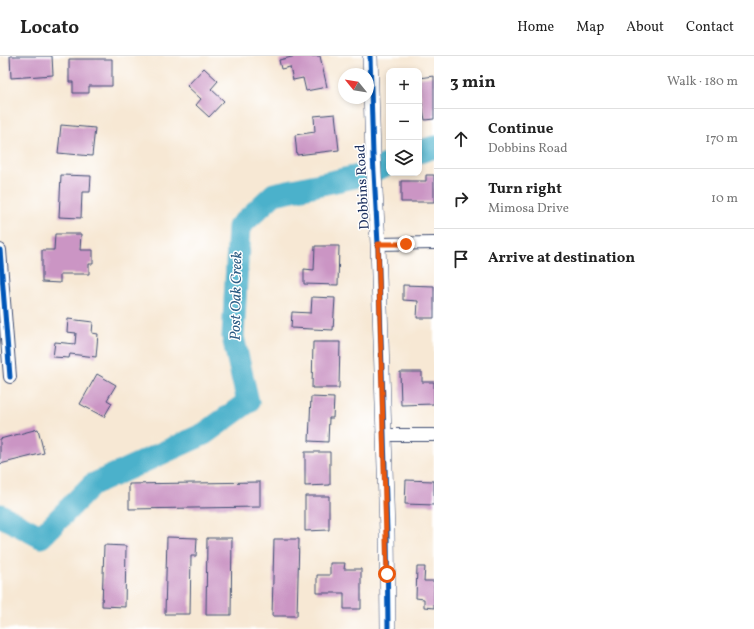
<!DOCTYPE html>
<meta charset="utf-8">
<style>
body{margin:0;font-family:Vollkorn,serif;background:#f6f6f6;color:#222}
.controls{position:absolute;right:12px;top:12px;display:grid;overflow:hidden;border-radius:8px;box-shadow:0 2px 6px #0003}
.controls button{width:36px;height:36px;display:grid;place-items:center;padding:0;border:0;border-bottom:1px solid #e0e0e0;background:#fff;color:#222;font:20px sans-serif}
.compass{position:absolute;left:338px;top:12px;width:36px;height:36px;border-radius:50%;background:#fff;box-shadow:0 2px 6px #0003;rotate:300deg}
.stop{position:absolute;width:12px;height:12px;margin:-9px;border:3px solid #ea580c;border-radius:50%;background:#fff}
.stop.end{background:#ea580c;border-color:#fff;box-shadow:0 1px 4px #0008}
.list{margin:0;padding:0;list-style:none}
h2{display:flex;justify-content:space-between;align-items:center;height:52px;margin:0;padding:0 16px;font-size:17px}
h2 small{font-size:13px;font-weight:400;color:#767676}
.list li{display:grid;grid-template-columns:26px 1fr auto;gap:12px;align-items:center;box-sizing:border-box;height:60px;padding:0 16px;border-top:1px solid #e0e0e0}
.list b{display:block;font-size:15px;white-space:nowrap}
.list p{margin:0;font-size:13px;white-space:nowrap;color:#767676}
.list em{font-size:13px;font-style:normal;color:#767676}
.icon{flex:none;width:22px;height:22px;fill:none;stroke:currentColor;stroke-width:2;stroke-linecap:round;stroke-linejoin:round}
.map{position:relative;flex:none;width:434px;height:573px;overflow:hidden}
header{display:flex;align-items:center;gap:24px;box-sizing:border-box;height:56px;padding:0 20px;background:#fff;border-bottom:1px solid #e0e0e0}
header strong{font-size:19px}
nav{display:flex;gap:22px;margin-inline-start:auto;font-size:14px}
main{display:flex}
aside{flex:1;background:#fff}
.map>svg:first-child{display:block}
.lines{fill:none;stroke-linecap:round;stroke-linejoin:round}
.river{stroke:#4cb1cb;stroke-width:23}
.building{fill:#cb95c4}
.minor-casing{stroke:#3c4b70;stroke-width:14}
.tertiary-casing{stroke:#3c4b70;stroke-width:16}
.minor{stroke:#fff;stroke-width:12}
.tertiary{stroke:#fff;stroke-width:15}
.cycleway-casing{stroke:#fff;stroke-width:8}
.cycleway{stroke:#0057b8;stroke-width:5}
.route{stroke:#ea580c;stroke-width:5}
.labels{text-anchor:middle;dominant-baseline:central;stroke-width:3;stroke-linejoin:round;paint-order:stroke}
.street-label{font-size:14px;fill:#1b2f5e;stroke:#fff}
.water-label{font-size:15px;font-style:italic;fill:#2c5c84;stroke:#fff}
</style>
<header>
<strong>Locato</strong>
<nav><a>Home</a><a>Map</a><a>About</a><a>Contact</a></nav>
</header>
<main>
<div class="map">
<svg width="434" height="573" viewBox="0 0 434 573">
<rect width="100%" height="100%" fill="#fff"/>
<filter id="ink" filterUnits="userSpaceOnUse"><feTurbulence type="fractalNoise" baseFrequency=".025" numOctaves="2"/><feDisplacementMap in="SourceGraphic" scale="8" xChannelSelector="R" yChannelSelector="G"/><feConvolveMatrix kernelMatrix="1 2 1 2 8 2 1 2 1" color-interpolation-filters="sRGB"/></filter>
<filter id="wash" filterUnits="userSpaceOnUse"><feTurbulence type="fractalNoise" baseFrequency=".012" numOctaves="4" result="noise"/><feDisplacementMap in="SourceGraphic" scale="16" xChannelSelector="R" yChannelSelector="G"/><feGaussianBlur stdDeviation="0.9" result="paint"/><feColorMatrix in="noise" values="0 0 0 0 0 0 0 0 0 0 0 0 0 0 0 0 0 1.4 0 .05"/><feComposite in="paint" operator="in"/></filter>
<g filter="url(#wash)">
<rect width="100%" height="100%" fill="#f7e8d4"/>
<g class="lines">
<path class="river" d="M 419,96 L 434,91
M 0,459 L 41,481 L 92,429 L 204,378 L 248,346 L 233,281 L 239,171 L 274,138 L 359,120 L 389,108"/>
</g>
<g id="blocks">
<path class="building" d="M 10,0 L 52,0 L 53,19 L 11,22 Z
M 296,0 L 320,0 L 327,31 L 306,35 L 303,22 L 293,24 L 290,11 L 281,13 L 279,4 Z
M 69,3 L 112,3 L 112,30 L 89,30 L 89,37 L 73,37 L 73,26 L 69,26 Z
M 204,12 L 218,25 L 211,33 L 224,45 L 209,61 L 196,49 L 201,43 L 187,30 Z
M 434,20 L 434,63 L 425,64 L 419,31 L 419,22 Z
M 335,58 L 339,94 L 297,99 L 295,79 L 315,76 L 314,60 Z
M 61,69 L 95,72 L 92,100 L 58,97 Z
M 61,119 L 91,120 L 90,136 L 82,136 L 81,162 L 59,161 Z
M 426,119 L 434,119 L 434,146 L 401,146 L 401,125 L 426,125 Z
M 55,178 L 81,178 L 80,194 L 93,194 L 93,208 L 89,208 L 89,218 L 60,218 L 60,227 L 42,226 L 42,194 L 54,194 Z
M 315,190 L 339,190 L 338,229 L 304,228 L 304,213 L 314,214 Z
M 403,229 L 434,230 L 434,262 L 417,262 L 418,245 L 403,244 Z
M 312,241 L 335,242 L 333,274 L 291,272 L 292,256 L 311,257 Z
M 68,263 L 93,266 L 92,277 L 98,278 L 96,301 L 70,298 L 69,302 L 53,301 L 55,286 L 75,288 L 76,277 L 67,276 Z
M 313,286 L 340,286 L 339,332 L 312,332 Z
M 400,316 L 422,316 L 422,326 L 434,326 L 434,348 L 401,349 Z
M 97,318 L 116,329 L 107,344 L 112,347 L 104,361 L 80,348 Z
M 311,341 L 334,342 L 333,362 L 329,362 L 328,386 L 309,385 Z
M 38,373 L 44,397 L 0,408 L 0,383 Z
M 305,396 L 330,396 L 330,429 L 305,430 Z
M 406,424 L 434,425 L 434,449 L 405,448 Z
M 260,426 L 260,451 L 129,453 L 129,428 Z
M 305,440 L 329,440 L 329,474 L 305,475 Z
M 167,481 L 197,482 L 196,500 L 191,500 L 190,558 L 165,558 Z
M 207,482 L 232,482 L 231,559 L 206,559 Z
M 274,483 L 299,483 L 297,560 L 272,560 Z
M 104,489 L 126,490 L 125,551 L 102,550 Z
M 330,507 L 345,507 L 344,513 L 361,513 L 361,553 L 344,553 L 344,537 L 317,537 L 317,519 L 330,519 Z
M 417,511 L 425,511 L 424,525 L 434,525 L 434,552 L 424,551 L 424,543 L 416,542 Z"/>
</g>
</g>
<g filter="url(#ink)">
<use href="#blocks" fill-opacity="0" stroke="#3c4b70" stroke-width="1"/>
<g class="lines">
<g class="minor-casing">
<path id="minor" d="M 378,188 L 434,187
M 0,194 L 10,321
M 383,379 L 434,379"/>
</g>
<g class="tertiary-casing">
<path id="tertiary" d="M 370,0 L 373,99 L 378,188 L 387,476 L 388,573"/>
</g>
<use href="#minor" class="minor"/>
<use href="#tertiary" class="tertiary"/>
<g class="cycleway-casing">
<path id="cycleway" d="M 370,0 L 373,99 L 378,188 L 387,476 L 388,573
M 0,194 L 10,321"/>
</g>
<use href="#cycleway" class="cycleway"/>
</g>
</g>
<g class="lines" filter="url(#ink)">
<path class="route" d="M 387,518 L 378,188 L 406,188"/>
</g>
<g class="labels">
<g class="street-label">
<text transform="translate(363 131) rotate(-93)">Dobbins Road</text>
</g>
<g class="water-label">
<text transform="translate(237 240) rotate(-89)">Post Oak Creek</text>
</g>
</g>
</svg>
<div class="controls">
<button>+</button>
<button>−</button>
<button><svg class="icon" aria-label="layers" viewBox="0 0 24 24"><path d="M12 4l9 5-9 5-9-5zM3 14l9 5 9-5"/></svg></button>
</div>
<svg class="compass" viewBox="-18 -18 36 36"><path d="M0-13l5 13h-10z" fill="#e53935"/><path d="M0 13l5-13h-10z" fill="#767676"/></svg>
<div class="stop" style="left:387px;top:518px"></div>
<div class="stop end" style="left:406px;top:188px"></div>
</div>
<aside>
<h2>3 min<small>Walk · 180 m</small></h2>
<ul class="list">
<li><svg class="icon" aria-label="ahead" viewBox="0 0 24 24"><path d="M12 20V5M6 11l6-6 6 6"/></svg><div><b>Continue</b><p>Dobbins Road</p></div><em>170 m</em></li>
<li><svg class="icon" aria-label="right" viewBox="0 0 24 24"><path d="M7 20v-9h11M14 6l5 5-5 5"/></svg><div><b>Turn right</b><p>Mimosa Drive</p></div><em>10 m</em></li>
<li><svg class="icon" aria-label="arrive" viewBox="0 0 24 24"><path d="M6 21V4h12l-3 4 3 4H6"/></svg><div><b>Arrive at destination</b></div></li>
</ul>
</aside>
</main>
